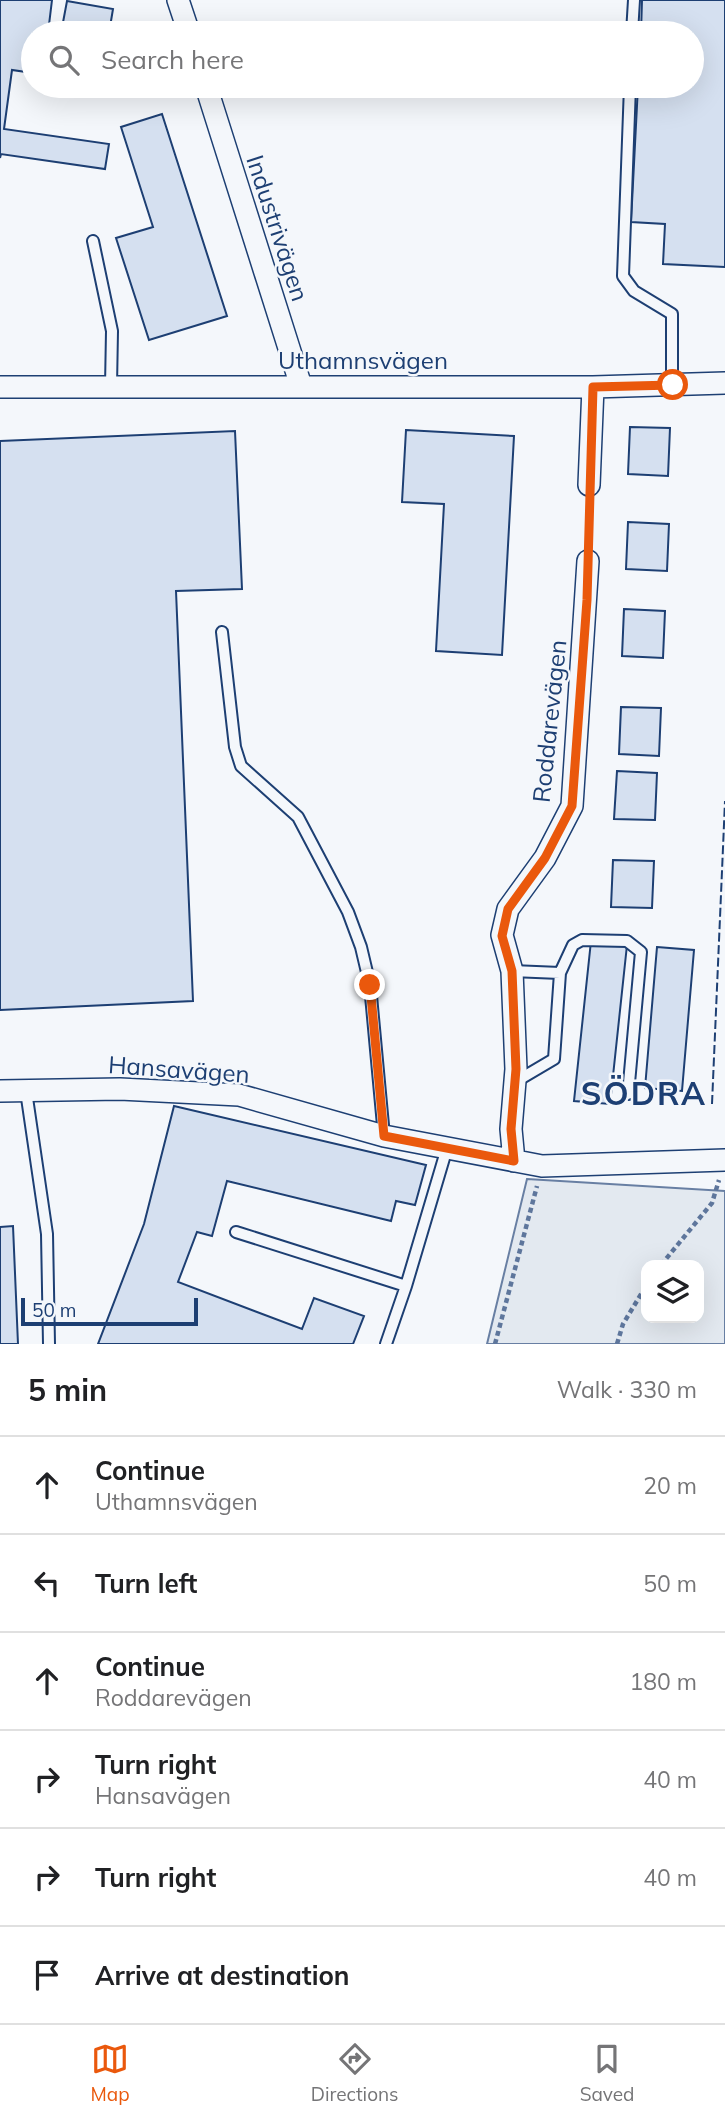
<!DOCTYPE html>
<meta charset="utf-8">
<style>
body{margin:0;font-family:Mulish,sans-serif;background:#f6f6f6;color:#202124}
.controls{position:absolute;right:21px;bottom:21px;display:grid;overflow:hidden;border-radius:14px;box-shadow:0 7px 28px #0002}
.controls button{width:63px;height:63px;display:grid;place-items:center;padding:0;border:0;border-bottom:2px solid #e0e0e0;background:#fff;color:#202124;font:35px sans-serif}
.scale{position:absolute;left:21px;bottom:18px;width:177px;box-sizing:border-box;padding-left:7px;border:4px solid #1d3f73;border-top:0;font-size:19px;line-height:24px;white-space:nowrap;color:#1d3f73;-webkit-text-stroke:5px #f4f7fb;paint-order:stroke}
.stop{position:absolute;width:21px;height:21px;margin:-16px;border:5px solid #ea580c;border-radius:50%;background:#fff}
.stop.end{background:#ea580c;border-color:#fff;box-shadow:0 2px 7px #0008}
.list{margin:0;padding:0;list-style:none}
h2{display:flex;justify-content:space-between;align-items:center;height:91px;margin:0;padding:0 28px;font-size:30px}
h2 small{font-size:23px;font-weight:400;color:#757577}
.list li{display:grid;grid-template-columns:46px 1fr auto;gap:21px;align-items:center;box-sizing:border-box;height:98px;padding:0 28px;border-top:2px solid #e0e0e0}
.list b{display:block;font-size:26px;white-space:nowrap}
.list p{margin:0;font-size:23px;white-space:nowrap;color:#757577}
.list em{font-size:23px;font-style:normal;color:#757577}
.icon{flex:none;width:38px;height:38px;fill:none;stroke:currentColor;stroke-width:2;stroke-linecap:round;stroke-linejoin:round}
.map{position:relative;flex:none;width:725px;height:1344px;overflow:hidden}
.search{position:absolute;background:#fff;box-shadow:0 7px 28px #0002;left:21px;right:21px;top:21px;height:77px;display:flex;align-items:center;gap:18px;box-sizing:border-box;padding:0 24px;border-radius:38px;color:#757577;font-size:26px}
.sheet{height:679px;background:#fff}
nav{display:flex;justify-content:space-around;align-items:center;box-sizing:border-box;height:98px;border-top:2px solid #e0e0e0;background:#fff;font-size:19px;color:#757577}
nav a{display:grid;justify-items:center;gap:4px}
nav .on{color:#ea580c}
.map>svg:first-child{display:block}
.green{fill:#e3e9f0;stroke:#687fa3;stroke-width:2;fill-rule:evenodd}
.building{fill:#d5e0f0;stroke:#1d3f73;stroke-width:2}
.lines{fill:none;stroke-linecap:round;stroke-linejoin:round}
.service-casing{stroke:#1d3f73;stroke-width:14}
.minor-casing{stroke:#1d3f73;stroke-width:24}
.path{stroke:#5e769c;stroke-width:4.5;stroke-dasharray:5 3.5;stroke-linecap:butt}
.service{stroke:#f4f7fb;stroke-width:10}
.minor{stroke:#f4f7fb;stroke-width:21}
.fence{stroke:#1d3f73;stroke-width:2;stroke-dasharray:9 3.5;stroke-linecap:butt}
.route{stroke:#ea580c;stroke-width:9}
.labels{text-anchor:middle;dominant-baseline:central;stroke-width:5;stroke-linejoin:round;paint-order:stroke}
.street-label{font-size:24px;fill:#1d3f73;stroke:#f4f7fb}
.district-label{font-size:32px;font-weight:bold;letter-spacing:2px;fill:#1d3f73;stroke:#f4f7fb}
</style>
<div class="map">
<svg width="725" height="1344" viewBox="0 0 725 1344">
<rect width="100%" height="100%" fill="#f4f7fb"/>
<path class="green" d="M 527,1179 L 725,1191 L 725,1344 L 487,1344 ZM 646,1265 L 699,1265 L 699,1318 L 646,1318 Z"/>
<path class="building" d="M 0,0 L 52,0 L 48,33 L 33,33 L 33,73 L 12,70 L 4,129 L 109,144 L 105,169 L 1,154 L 0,158 Z
M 642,0 L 725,0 L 725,267 L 663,264 L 665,224 L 631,222 L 638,86 L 692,86 L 692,33 L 641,33 Z
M 67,1 L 113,9 L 109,33 L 61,33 Z
M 162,114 L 227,316 L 149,340 L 116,238 L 153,227 L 121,127 Z
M 630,427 L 670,428 L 668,476 L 628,474 Z
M 406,430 L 514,436 L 502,655 L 436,651 L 444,504 L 402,502 Z
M 235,431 L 242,589 L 176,591 L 193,1001 L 0,1010 L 0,441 Z
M 628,522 L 669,524 L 667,571 L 626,569 Z
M 624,609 L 665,611 L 663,658 L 622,656 Z
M 621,707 L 661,708 L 659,756 L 619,754 Z
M 617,771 L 657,773 L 655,820 L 614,819 Z
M 613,860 L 654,861 L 652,908 L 611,907 Z
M 591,941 L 627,945 L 610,1104 L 574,1101 Z
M 657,947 L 694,950 L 682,1091 L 645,1088 Z
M 174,1106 L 426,1165 L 415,1205 L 396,1201 L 391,1221 L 227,1181 L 212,1236 L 197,1232 L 178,1282 L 302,1329 L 314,1298 L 364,1316 L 353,1344 L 98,1344 L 144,1224 Z
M 13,1226 L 18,1344 L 0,1344 L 0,1227 Z"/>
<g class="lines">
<g class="service-casing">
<path id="service" d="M 632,33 L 634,0
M 630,86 L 623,276 L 634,291 L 672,314 L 672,385
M 93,241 L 112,331 L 111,386
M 222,632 L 235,747 L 241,766 L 298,817 L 348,912 L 361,947 L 370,985 L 384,1136
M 512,971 L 560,973 L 554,1059 L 515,1082
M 560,973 L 573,945 L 582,940 L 627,941 L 641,952 L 628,1094
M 26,1091 L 47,1234 L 49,1344
M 236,1232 L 406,1286
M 386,1344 L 406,1286 L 447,1148"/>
</g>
<g class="minor-casing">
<path id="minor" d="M 178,0 L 189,33
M 206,86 L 301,386
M 0,387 L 593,387 L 725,383
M 589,485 L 593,387
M 0,1091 L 120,1089 L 239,1095 L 384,1136 L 542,1166 L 725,1160
M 514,1161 L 511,1129 L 516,1069 L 512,971 L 502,935 L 508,909 L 545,858 L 572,806 L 588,561"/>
</g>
<path class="path" d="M 588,542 L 589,506
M 661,1265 L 712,1203 L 719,1180
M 495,1344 L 537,1186
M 617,1344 L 623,1324 L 646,1286"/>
<use href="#service" class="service"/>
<use href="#minor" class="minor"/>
<path class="fence" d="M 712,1104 L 725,801"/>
</g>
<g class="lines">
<path class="route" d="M 370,985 L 384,1136 L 514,1161 L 511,1129 L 516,1069 L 512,971 L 502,936 L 508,909 L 545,858 L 572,806 L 587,600 L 593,387 L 673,385"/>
</g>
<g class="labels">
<g class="street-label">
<text transform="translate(278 228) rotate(72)">Industrivägen</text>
<text x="363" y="360">Uthamnsvägen</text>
<text transform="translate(549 721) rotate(-84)">Roddarevägen</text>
<text transform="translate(179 1069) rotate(4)">Hansavägen</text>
</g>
<g class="district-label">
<text x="644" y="1093">SÖDRA</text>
</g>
</g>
</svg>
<div class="controls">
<button><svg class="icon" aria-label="layers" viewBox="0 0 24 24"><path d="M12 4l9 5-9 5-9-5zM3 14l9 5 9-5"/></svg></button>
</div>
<div class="scale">50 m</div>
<div class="stop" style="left:673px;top:385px"></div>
<div class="stop end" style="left:370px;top:985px"></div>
<div class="search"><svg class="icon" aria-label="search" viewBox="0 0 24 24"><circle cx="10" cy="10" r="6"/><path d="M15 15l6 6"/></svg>Search here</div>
</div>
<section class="sheet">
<h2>5 min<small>Walk · 330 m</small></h2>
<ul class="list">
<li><svg class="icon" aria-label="ahead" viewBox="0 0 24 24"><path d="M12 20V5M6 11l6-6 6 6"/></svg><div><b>Continue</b><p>Uthamnsvägen</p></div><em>20 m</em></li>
<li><svg class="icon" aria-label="left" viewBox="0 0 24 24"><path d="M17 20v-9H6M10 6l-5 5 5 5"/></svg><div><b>Turn left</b></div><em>50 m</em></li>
<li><svg class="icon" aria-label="ahead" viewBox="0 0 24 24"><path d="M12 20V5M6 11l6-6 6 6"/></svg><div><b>Continue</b><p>Roddarevägen</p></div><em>180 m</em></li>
<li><svg class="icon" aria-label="right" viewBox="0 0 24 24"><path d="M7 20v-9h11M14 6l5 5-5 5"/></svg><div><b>Turn right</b><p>Hansavägen</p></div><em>40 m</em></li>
<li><svg class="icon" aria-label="right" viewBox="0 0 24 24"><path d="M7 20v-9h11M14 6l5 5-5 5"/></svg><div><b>Turn right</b></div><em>40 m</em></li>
<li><svg class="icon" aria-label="arrive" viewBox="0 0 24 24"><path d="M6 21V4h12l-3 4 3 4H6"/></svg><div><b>Arrive at destination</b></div></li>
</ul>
</section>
<nav>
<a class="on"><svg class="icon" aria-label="map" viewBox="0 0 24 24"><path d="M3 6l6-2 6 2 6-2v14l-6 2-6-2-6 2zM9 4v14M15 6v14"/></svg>Map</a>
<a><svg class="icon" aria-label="directions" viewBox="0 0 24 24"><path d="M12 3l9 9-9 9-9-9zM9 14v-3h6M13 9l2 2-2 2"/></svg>Directions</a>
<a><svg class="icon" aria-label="saved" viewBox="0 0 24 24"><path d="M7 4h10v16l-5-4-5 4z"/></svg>Saved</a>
</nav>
